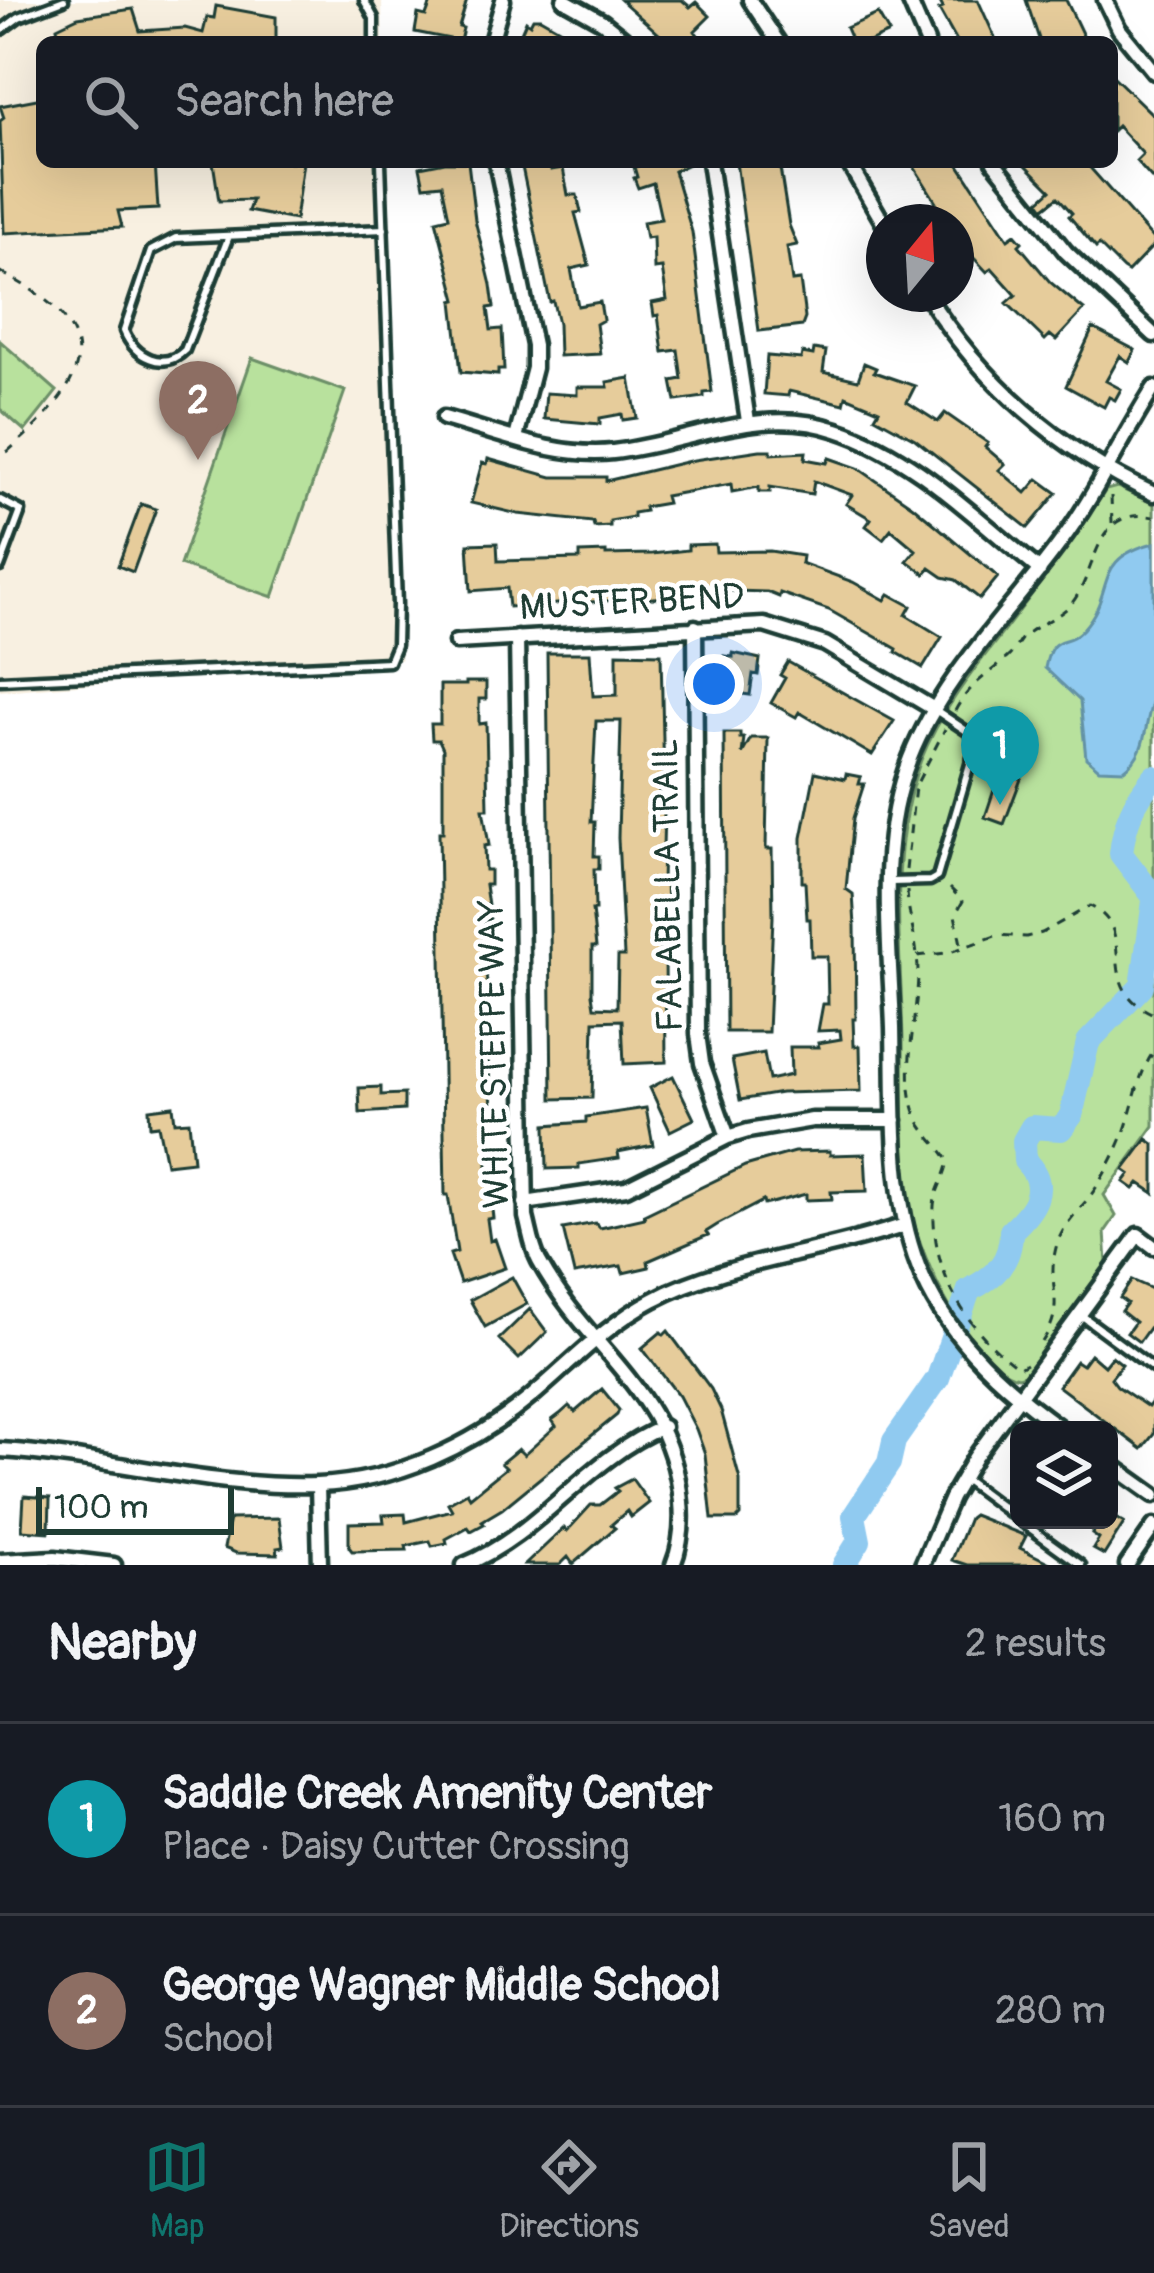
<!DOCTYPE html>
<meta charset="utf-8">
<style>
body{margin:0;font-family:Pangolin,sans-serif;background:#20242c;color:#f1f3f6}
.controls{position:absolute;right:36px;bottom:36px;display:grid;overflow:hidden;border-radius:18px;box-shadow:0 12px 48px #0002}
.controls button{width:108px;height:108px;display:grid;place-items:center;padding:0;border:0;border-bottom:3px solid #363941;background:#171b24;color:#f1f3f6;font:60px sans-serif}
.compass{position:absolute;left:866px;top:204px;width:108px;height:108px;border-radius:50%;background:#171b24;box-shadow:0 12px 48px #0002;rotate:18deg}
.scale{position:absolute;left:36px;bottom:30px;width:198px;box-sizing:border-box;padding-left:12px;border:6px solid #1f3d34;border-top:0;font-size:33px;line-height:42px;white-space:nowrap;color:#1f3d34;-webkit-text-stroke:9px #fff;paint-order:stroke}
.you{position:absolute;left:714px;top:684px;width:42px;height:42px;margin:-30px;border:9px solid #fff;border-radius:50%;background:#1a73e8;box-shadow:0 0 0 18px #1a73e833}
.badge{display:grid;place-items:center;width:78px;height:78px;border-radius:50%;background:#0f766e;color:#fff;font-size:39px;font-weight:700}
.pin{position:absolute;translate:-50% -99px;filter:drop-shadow(0 3px 6px #0008)}
.pin::after{content:'';position:absolute;top:63px;width:42px;height:36px;background:inherit;clip-path:polygon(0 0,100% 0,50% 100%)}
.list{margin:0;padding:0;list-style:none}
h2{display:flex;justify-content:space-between;align-items:center;height:156px;margin:0;padding:0 48px;font-size:51px}
h2 small{font-size:39px;font-weight:400;color:#9ea1a6}
.list li{display:grid;grid-template-columns:78px 1fr auto;gap:36px;align-items:center;box-sizing:border-box;height:192px;padding:0 48px;border-top:3px solid #363941}
.list b{display:block;font-size:45px;white-space:nowrap}
.list p{margin:0;font-size:39px;white-space:nowrap;color:#9ea1a6}
.list em{font-size:39px;font-style:normal;color:#9ea1a6}
.icon{flex:none;width:66px;height:66px;fill:none;stroke:currentColor;stroke-width:2;stroke-linecap:round;stroke-linejoin:round}
.map{position:relative;flex:none;width:1154px;height:1565px;overflow:hidden}
.search{position:absolute;background:#171b24;box-shadow:0 12px 48px #0002;left:36px;right:36px;top:36px;height:132px;display:flex;align-items:center;gap:30px;box-sizing:border-box;padding:0 42px;border-radius:18px;color:#9ea1a6;font-size:45px}
.sheet{height:540px;background:#171b24}
nav{display:flex;justify-content:space-around;align-items:center;box-sizing:border-box;height:168px;border-top:3px solid #363941;background:#171b24;font-size:33px;color:#9ea1a6}
nav a{display:grid;justify-items:center;gap:6px}
nav .on{color:#0f766e}
.map>svg:first-child{display:block}
.built{fill:#f8f0e1}
.green{fill:#b8e19d;stroke:#6c8f68;stroke-width:3}
.water{fill:#90caf0;stroke:#6392a5;stroke-width:3}
.lines{fill:none;stroke-linecap:round;stroke-linejoin:round}
.river{stroke:#90caf0;stroke-width:24}
.building{fill:#e6cc9b;stroke:#1f3d34;stroke-width:3;fill-rule:evenodd}
.service-casing{stroke:#1f3d34;stroke-width:15}
.minor-casing{stroke:#1f3d34;stroke-width:21}
.path{stroke:#1f3d34;stroke-width:3;stroke-dasharray:9 9;stroke-linecap:butt}
.service{stroke:#fff;stroke-width:6}
.minor{stroke:#fff;stroke-width:12}
.labels{text-anchor:middle;dominant-baseline:central;stroke-width:9;stroke-linejoin:round;paint-order:stroke}
.street-label{font-size:36px;fill:#1f3d34;stroke:#fff}
</style>
<div class="map">
<svg width="1154" height="1565" viewBox="0 0 1154 1565">
<rect width="100%" height="100%" fill="#fff"/>
<filter id="ink" filterUnits="userSpaceOnUse"><feTurbulence type="fractalNoise" baseFrequency=".00833" numOctaves="2"/><feDisplacementMap in="SourceGraphic" scale="24" xChannelSelector="R" yChannelSelector="G"/><feConvolveMatrix kernelMatrix="1 2 1 2 8 2 1 2 1" color-interpolation-filters="sRGB"/></filter>
<g filter="url(#ink)">
<path class="built" d="M 0,0 L 382,0 L 383,42 L 42,42 L 42,162 L 386,162 L 401,660 L 0,691 Z"/>
<path class="green" d="M 0,341 L 57,391 L 25,431 L 0,409 Z
M 252,358 L 345,391 L 273,597 L 180,565 Z
M 1117,487 L 1154,504 L 1154,1126 L 1104,1195 L 1116,1216 L 1105,1232 L 1107,1263 L 1024,1375 L 1018,1377 C 970,1366 921,1259 912,1214 C 901,1159 904,1098 903,1041 C 901,949 887,849 921,760 C 941,709 977,666 1010,623 C 1044,579 1076,536 1106,490 Z"/>
<path class="water" d="M 1154,543 L 1154,697 C 1143,725 1149,751 1124,770 L 1099,769 L 1086,758 L 1080,701 L 1045,668 C 1052,630 1065,649 1083,629 C 1117,592 1090,559 1154,543 Z"/>
<g class="lines">
<path class="river" d="M 1154,777 C 1134,801 1124,823 1121,854 L 1154,897
M 844,1565 L 859,1541 L 854,1516 L 889,1463 L 894,1441 L 938,1378 L 969,1290 C 995,1277 1011,1262 1011,1231 C 1034,1210 1051,1187 1025,1161 L 1024,1141 L 1032,1127 L 1061,1129 L 1071,1116 L 1088,1042 L 1142,986 L 1154,901"/>
</g>
<path class="building" d="M 432,0 L 467,0 L 459,27 L 463,28 L 460,41 L 415,32 L 418,14 L 426,16 Z
M 621,0 L 682,0 L 690,7 L 696,2 L 710,16 L 695,31 L 703,42 L 668,42 Z
M 939,0 L 978,0 L 997,42 L 957,42 L 939,10 L 943,8 Z
M 1026,0 L 1066,0 L 1086,42 L 1040,42 Z
M 216,6 L 276,17 L 276,42 L 60,42 L 57,27 L 78,17 L 133,9 L 140,31 L 185,28 L 203,33 L 207,17 L 214,18 Z
M 878,14 L 889,33 L 869,42 L 852,42 L 846,28 Z
M 533,18 L 540,18 L 582,42 L 517,42 L 526,21 L 530,24 Z
M 1112,75 L 1154,116 L 1154,181 L 1136,161 L 1143,154 L 1117,126 L 1112,131 Z
M 42,98 L 42,162 L 155,162 L 158,209 L 118,211 L 122,227 L 4,233 L 0,121 L 4,118 L 0,106 Z
M 213,162 L 303,162 L 295,220 L 248,211 L 252,200 L 219,201 Z
M 445,162 L 468,162 L 475,220 L 491,285 L 494,307 L 488,308 L 491,330 L 502,329 L 504,370 L 498,370 L 498,375 L 461,372 L 453,301 L 457,300 L 436,220 L 449,217 L 442,184 L 424,186 L 420,167 Z
M 521,162 L 549,162 L 551,170 L 563,168 L 568,195 L 577,195 L 581,212 L 575,213 L 589,265 L 571,269 L 578,306 L 600,302 L 603,320 L 596,324 L 600,354 L 559,356 L 558,324 L 553,301 L 550,302 Z
M 651,162 L 693,162 L 674,171 L 692,232 L 712,392 L 704,393 L 704,397 L 676,401 L 672,381 L 682,379 L 678,350 L 663,352 L 658,315 L 654,316 L 652,303 L 667,300 L 662,268 L 654,269 L 653,237 L 646,238 L 643,222 L 661,219 L 653,183 L 638,188 L 634,178 L 637,177 L 634,167 Z
M 736,162 L 779,162 L 789,225 L 797,245 L 787,247 L 792,281 L 800,280 L 805,318 L 802,326 L 759,331 Z
M 911,162 L 957,162 L 1008,239 L 1015,234 L 1022,242 L 1019,245 L 1050,282 L 1084,310 L 1056,340 L 1050,335 L 1045,340 L 1007,303 L 1016,295 L 992,268 L 987,272 L 956,239 L 956,222 L 942,222 L 930,207 L 936,202 Z
M 1023,162 L 1085,162 L 1154,240 L 1154,245 L 1128,272 L 1123,269 L 1099,245 L 1096,248 L 1069,216 L 1072,213 L 1058,197 L 1044,208 L 1039,201 L 1051,190 Z
M 1093,328 L 1135,350 L 1129,362 L 1120,356 L 1106,381 L 1121,389 L 1115,400 L 1109,397 L 1104,407 L 1066,386 Z
M 814,349 L 826,351 L 823,372 L 858,380 L 864,363 L 876,368 L 874,372 L 915,386 L 907,402 L 938,422 L 945,413 L 988,443 L 985,447 L 1005,464 L 999,470 L 1026,493 L 1038,479 L 1057,493 L 1028,528 L 915,439 L 875,417 L 879,410 L 846,396 L 844,404 L 789,391 L 788,396 L 764,394 L 767,356 L 801,359 L 802,353 L 813,355 Z
M 630,378 L 637,418 L 623,420 L 622,414 L 600,418 L 600,424 L 544,419 L 546,393 L 577,395 L 577,387 L 608,387 L 607,382 Z
M 760,450 L 771,450 L 771,454 L 806,452 L 805,459 L 827,463 L 829,458 L 858,468 L 913,506 L 998,577 L 980,599 L 956,580 L 943,577 L 930,568 L 925,574 L 907,561 L 916,550 L 891,529 L 883,539 L 866,526 L 871,519 L 846,504 L 852,495 L 814,481 L 812,494 L 770,487 L 770,492 L 759,492 L 759,487 L 732,492 L 731,484 L 665,496 L 667,503 L 644,507 L 645,511 L 633,513 L 633,517 L 610,521 L 610,526 L 594,527 L 593,522 L 518,514 L 471,503 L 482,463 L 487,464 L 488,459 L 552,477 L 606,477 L 606,481 L 694,460 Z
M 141,504 L 156,509 L 133,572 L 118,566 Z
M 497,543 L 498,561 L 580,559 L 580,553 L 606,552 L 606,555 L 652,554 L 688,550 L 688,545 L 715,544 L 716,552 L 770,551 L 802,556 L 801,563 L 853,582 L 885,600 L 889,594 L 911,606 L 906,615 L 942,637 L 923,668 L 896,652 L 897,649 L 829,610 L 780,593 L 779,597 L 767,592 L 702,590 L 702,595 L 509,607 L 507,588 L 471,591 L 468,544 Z
M 547,653 L 590,653 L 593,696 L 617,695 L 617,653 L 661,654 L 664,783 L 659,783 L 659,806 L 664,812 L 662,881 L 666,881 L 667,908 L 666,931 L 659,931 L 660,956 L 665,956 L 666,1062 L 624,1064 L 622,1020 L 594,1021 L 592,1098 L 552,1099 ZM 596,721 L 621,721 L 618,838 L 624,956 L 618,956 L 617,1008 L 594,1007 L 592,994 L 592,947 L 596,947 L 592,910 L 595,910 L 594,869 L 599,869 L 599,856 L 594,856 L 595,822 L 591,822 Z
M 733,653 L 760,659 L 758,675 L 753,674 L 750,695 L 720,691 L 724,656 L 733,657 Z
M 788,662 L 894,721 L 872,755 L 799,712 L 796,717 L 771,703 L 785,678 L 780,675 Z
M 466,682 L 486,682 L 486,699 L 479,699 L 479,724 L 486,723 L 488,809 L 483,809 L 489,845 L 484,846 L 485,870 L 490,870 L 490,885 L 485,885 L 490,920 L 483,920 L 483,944 L 489,947 L 490,960 L 485,960 L 491,1032 L 486,1032 L 492,1106 L 488,1106 L 487,1166 L 493,1218 L 487,1219 L 490,1241 L 495,1239 L 505,1268 L 460,1283 L 450,1254 L 457,1252 L 448,1195 L 445,1195 L 439,832 L 443,832 L 443,749 L 439,740 L 432,740 L 431,724 L 440,724 L 440,685 L 466,685 Z
M 724,733 L 740,733 L 740,738 L 744,738 L 742,754 L 751,738 L 768,738 L 766,849 L 772,849 L 773,917 L 768,1032 L 726,1032 Z
M 1003,763 L 1024,771 L 1004,824 L 985,817 Z
M 815,772 L 845,779 L 846,774 L 861,777 L 859,784 L 864,784 L 853,818 L 846,889 L 853,894 L 855,926 L 856,1019 L 853,1019 L 854,1046 L 860,1046 L 861,1091 L 781,1093 L 740,1100 L 732,1059 L 764,1053 L 769,1080 L 791,1075 L 790,1047 L 819,1047 L 818,1043 L 841,1039 L 840,1030 L 818,1031 L 823,1004 L 828,1004 L 827,956 L 811,956 L 810,919 L 807,919 L 805,882 L 802,882 L 802,838 Z
M 673,1076 L 694,1119 L 670,1131 L 650,1088 Z
M 381,1087 L 381,1095 L 404,1094 L 404,1110 L 360,1113 L 359,1088 Z
M 173,1106 L 175,1122 L 189,1121 L 193,1161 L 166,1164 L 158,1125 L 150,1126 L 149,1109 Z
M 646,1108 L 653,1145 L 618,1152 L 619,1158 L 579,1164 L 579,1168 L 547,1169 L 546,1125 L 586,1122 L 586,1117 Z
M 1147,1139 L 1154,1144 L 1154,1193 L 1139,1183 L 1134,1189 L 1124,1182 L 1130,1174 L 1124,1170 Z
M 830,1151 L 830,1155 L 865,1154 L 867,1191 L 831,1192 L 832,1199 L 806,1200 L 806,1194 L 764,1205 L 763,1201 L 717,1225 L 706,1232 L 708,1235 L 648,1261 L 649,1267 L 623,1273 L 621,1266 L 574,1274 L 563,1229 L 595,1223 L 600,1228 L 645,1218 L 644,1215 L 745,1166 L 794,1152 Z
M 512,1277 L 527,1304 L 485,1327 L 470,1300 Z
M 1132,1280 L 1154,1290 L 1154,1332 L 1149,1328 L 1139,1342 L 1127,1333 L 1135,1322 L 1121,1311 L 1127,1303 L 1120,1298 Z
M 530,1309 L 547,1332 L 519,1359 L 499,1339 Z
M 668,1331 L 711,1389 L 721,1410 L 740,1480 L 740,1516 L 737,1519 L 712,1519 L 705,1454 L 696,1429 L 679,1396 L 642,1348 L 661,1332 L 664,1335 Z
M 1090,1354 L 1104,1366 L 1112,1356 L 1122,1364 L 1111,1378 L 1117,1386 L 1148,1407 L 1154,1399 L 1154,1434 L 1142,1449 L 1058,1386 L 1076,1361 L 1082,1365 Z
M 602,1389 L 619,1410 L 617,1415 L 502,1509 L 482,1521 L 484,1524 L 471,1531 L 468,1527 L 446,1539 L 447,1543 L 432,1546 L 430,1541 L 406,1546 L 407,1550 L 352,1551 L 349,1547 L 349,1523 L 384,1522 L 383,1515 L 405,1514 L 406,1522 L 452,1510 L 448,1503 L 467,1492 L 470,1497 L 506,1468 L 501,1463 L 518,1449 L 524,1455 L 556,1426 L 552,1420 L 560,1414 L 569,1406 L 575,1412 Z
M 632,1479 L 649,1503 L 631,1517 L 627,1511 L 611,1525 L 615,1528 L 573,1564 L 568,1557 L 560,1565 L 525,1565 L 564,1528 L 567,1531 L 591,1505 L 600,1505 L 618,1491 L 615,1488 Z
M 24,1496 L 50,1498 L 49,1532 L 22,1530 Z
M 973,1515 L 1026,1536 L 1020,1548 L 1054,1565 L 967,1565 L 952,1560 L 969,1518 Z
M 1110,1515 L 1124,1523 L 1104,1555 L 1093,1549 L 1099,1539 L 1092,1534 L 1094,1531 L 1080,1520 L 1109,1520 Z
M 279,1518 L 283,1547 L 277,1548 L 278,1554 L 236,1553 L 224,1548 L 230,1519 Z"/>
<g class="lines">
<g class="service-casing">
<path id="service" d="M 364,0 L 374,18 L 374,42
M 0,31 L 19,17 L 64,0
M 229,236 L 185,350 C 163,372 135,357 124,331 L 151,251 L 176,238 L 384,229
M 0,500 L 21,511 L 0,567
M 0,680 L 389,662 L 396,645 L 397,604 L 381,162
M 891,882 L 930,881 L 937,877 L 975,747 L 974,736 L 937,711
M 1081,1315 L 1154,1369
M 964,1479 L 1019,1520
M 1019,1520 L 1081,1565"/>
</g>
<g class="minor-casing">
<path id="minor" d="M 564,0 L 603,22 L 628,42
M 750,0 L 778,42
M 909,0 L 927,42
M 1105,0 L 1119,29 L 1154,72
M 491,42 L 503,0
M 496,162 L 534,345 L 534,368 L 516,438
M 709,162 L 748,421
M 848,162 L 884,224
M 994,162 L 1066,252 L 1154,335
M 926,294 C 980,381 1060,451 1154,494
M 444,418 C 499,433 556,458 613,452 C 690,443 760,404 837,430 C 915,455 977,520 1040,570
M 695,627 L 698,1034 L 702,1063 L 728,1137
M 517,638 L 526,1217 C 530,1232 532,1248 539,1261 C 588,1351 672,1392 681,1502 C 683,1524 681,1545 673,1565
M 456,642 L 764,625 L 825,644 L 934,709
M 525,1203 L 626,1188 L 728,1137 L 748,1131 L 812,1120 L 895,1120
M 1063,1430 C 1007,1390 952,1343 923,1278 C 889,1201 895,1111 893,1028 C 890,939 876,843 910,758 C 942,677 1009,613 1060,543 C 1096,495 1121,439 1154,388
M 0,1450 C 105,1456 211,1489 317,1485 C 395,1482 473,1446 532,1396 C 571,1363 607,1324 653,1300 C 725,1261 826,1253 905,1225
M 1109,1463 L 1154,1495
M 318,1485 L 320,1565
M 0,1561 L 55,1558 L 114,1565
M 464,1565 C 541,1534 587,1458 663,1427
M 922,1565 L 951,1498 L 975,1457 L 1138,1235 L 1154,1247
M 1127,1565 L 1154,1526"/>
</g>
<path class="path" d="M 0,272 C 121,333 85,386 0,458
M 1111,496 L 1112,523
M 955,711 C 968,686 987,675 1008,657 C 1015,651 1018,641 1025,635 C 1039,623 1060,618 1072,603 C 1099,569 1093,505 1154,517
M 906,870 L 915,787 L 945,729
M 950,888 L 963,901 L 955,915 L 962,949
M 907,891 C 908,914 915,934 917,956 C 923,1003 898,1067 916,1115 C 922,1132 939,1144 948,1160 C 946,1176 935,1190 934,1206 C 931,1272 966,1330 1019,1368 L 1026,1364
M 917,956 L 947,953 L 998,935 L 1026,937 L 1042,933 L 1090,906 C 1141,931 1091,987 1154,1014
M 1042,1342 C 1067,1305 1047,1289 1055,1252 C 1061,1221 1086,1207 1100,1181 C 1109,1166 1119,1147 1125,1130 C 1135,1102 1137,1076 1154,1051"/>
<use href="#service" class="service"/>
<use href="#minor" class="minor"/>
</g>
</g>
<g class="labels">
<g class="street-label">
<text transform="translate(632 602) rotate(-3)">MUSTER BEND</text>
<text transform="translate(668 885) rotate(-91)">FALABELLA TRAIL</text>
<text transform="translate(494 1054) rotate(-91)">WHITE STEPPE WAY</text>
</g>
</g>
</svg>
<div class="controls">
<button><svg class="icon" aria-label="layers" viewBox="0 0 24 24"><path d="M12 4l9 5-9 5-9-5zM3 14l9 5 9-5"/></svg></button>
</div>
<svg class="compass" viewBox="-18 -18 36 36"><path d="M0-13l5 13h-10z" fill="#e53935"/><path d="M0 13l5-13h-10z" fill="#9ea1a6"/></svg>
<div class="scale">100 m</div>
<div class="you"></div>
<div class="pin badge" style="left:1000px;top:805px;background:#0f9aa8">1</div>
<div class="pin badge" style="left:198px;top:460px;background:#8d6e63">2</div>
<div class="search"><svg class="icon" aria-label="search" viewBox="0 0 24 24"><circle cx="10" cy="10" r="6"/><path d="M15 15l6 6"/></svg>Search here</div>
</div>
<section class="sheet">
<h2>Nearby<small>2 results</small></h2>
<ul class="list">
<li><span class="badge" style="background:#0f9aa8">1</span><div><b>Saddle Creek Amenity Center</b><p>Place · Daisy Cutter Crossing</p></div><em>160 m</em></li>
<li><span class="badge" style="background:#8d6e63">2</span><div><b>George Wagner Middle School</b><p>School</p></div><em>280 m</em></li>
</ul>
</section>
<nav>
<a class="on"><svg class="icon" aria-label="map" viewBox="0 0 24 24"><path d="M3 6l6-2 6 2 6-2v14l-6 2-6-2-6 2zM9 4v14M15 6v14"/></svg>Map</a>
<a><svg class="icon" aria-label="directions" viewBox="0 0 24 24"><path d="M12 3l9 9-9 9-9-9zM9 14v-3h6M13 9l2 2-2 2"/></svg>Directions</a>
<a><svg class="icon" aria-label="saved" viewBox="0 0 24 24"><path d="M7 4h10v16l-5-4-5 4z"/></svg>Saved</a>
</nav>
